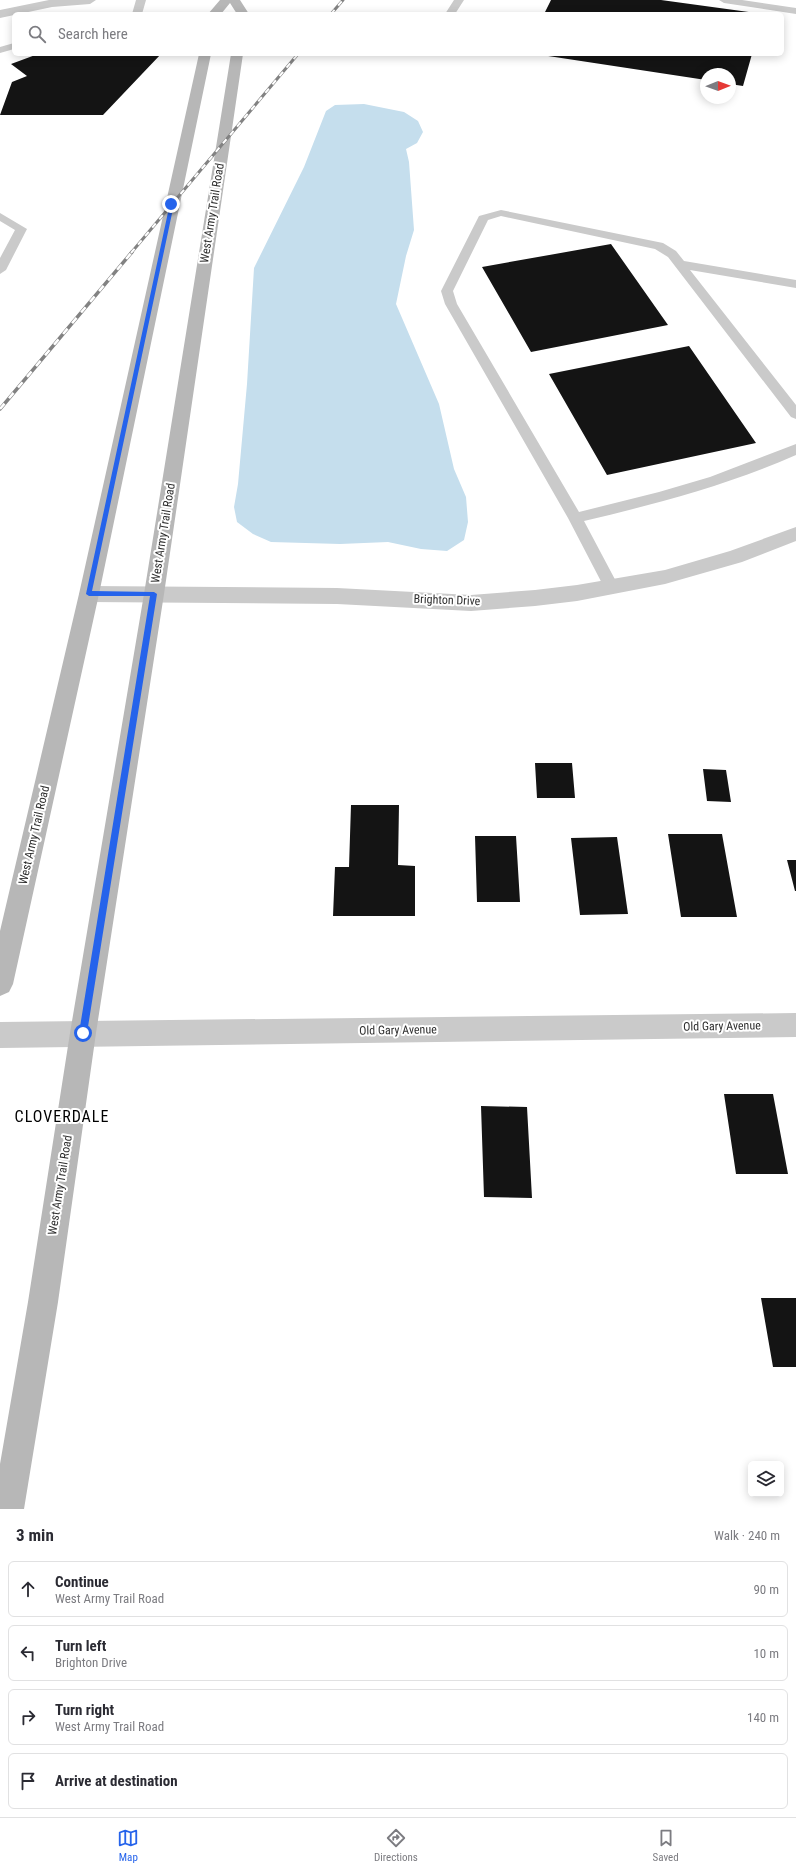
<!DOCTYPE html>
<meta charset="utf-8">
<style>
body{margin:0;font-family:"Roboto Condensed",sans-serif;background:#f2f2f3;color:#2b2b33}
.controls{position:absolute;right:12px;bottom:12px;display:grid;overflow:hidden;border-radius:6px;box-shadow:0 2px 10px #0003}
.controls button{width:36px;height:36px;display:grid;place-items:center;padding:0;border:0;border-bottom:1px solid #e1e1e2;background:#fff;color:#2b2b33;font:20px sans-serif}
.compass{position:absolute;left:700px;top:68px;width:36px;height:36px;border-radius:50%;background:#fff;box-shadow:0 2px 10px #0003;rotate:89deg}
.stop{position:absolute;width:12px;height:12px;margin:-9px;border:3px solid #2563eb;border-radius:50%;background:#fff}
.stop.end{background:#2563eb;border-color:#fff;box-shadow:0 1px 4px #0008}
.list{margin:0;padding:0;list-style:none}
h2{display:flex;justify-content:space-between;align-items:center;height:52px;margin:0;padding:0 16px;font-size:17px}
h2 small{font-size:13px;font-weight:400;color:#7c7c81}
.list li{display:grid;grid-template-columns:26px 1fr auto;gap:12px;align-items:center;box-sizing:border-box;height:56px;margin:0 8px 8px;padding:0 8px;border:1px solid #e1e1e2;border-radius:6px}
.list b{display:block;font-size:15px;white-space:nowrap}
.list p{margin:0;font-size:13px;white-space:nowrap;color:#7c7c81}
.list em{font-size:13px;font-style:normal;color:#7c7c81}
.icon{flex:none;width:22px;height:22px;fill:none;stroke:currentColor;stroke-width:2;stroke-linecap:round;stroke-linejoin:round}
.map{position:relative;flex:none;width:796px;height:1509px;overflow:hidden}
.search{position:absolute;background:#fff;box-shadow:0 2px 10px #0003;left:12px;right:12px;top:12px;height:44px;display:flex;align-items:center;gap:10px;box-sizing:border-box;padding:0 14px;border-radius:6px;color:#7c7c81;font-size:15px}
.sheet{height:308px;background:#fff}
nav{display:flex;justify-content:space-around;align-items:center;box-sizing:border-box;height:56px;border-top:1px solid #e1e1e2;background:#fff;font-size:11px;color:#7c7c81}
nav a{display:grid;justify-items:center;gap:2px}
nav .on{color:#2563eb}
.map>svg:first-child{display:block}
.water{fill:#c5deed}
.building{fill:#141414}
.lines{fill:none;stroke-linecap:round;stroke-linejoin:round}
.service{fill:#cacaca;fill-rule:evenodd}
.minor{fill:#cacaca;fill-rule:evenodd}
.secondary{fill:#b7b7b7;fill-rule:evenodd}
.rail-far1-casing{stroke:#828282;stroke-width:3}
.rail-casing{stroke:#828282;stroke-width:3.5}
.rail-far1{stroke:#fff;stroke-width:2;stroke-dasharray:5.5;stroke-linecap:butt}
.rail{stroke:#fff;stroke-width:2.5;stroke-dasharray:7;stroke-linecap:butt}
.route{fill:#2563eb}
.labels{text-anchor:middle;dominant-baseline:central;stroke-width:4;stroke-linejoin:round;paint-order:stroke}
.street-label{font-size:12px;fill:#2d2d2d;stroke:#fff}
.near-neighbourhood-label{font-size:16px;letter-spacing:1px;fill:#000;stroke:#fff}
</style>
<div class="map">
<svg width="796" height="1509" viewBox="0 0 796 1509">
<rect width="100%" height="100%" fill="#fff"/>
<path class="water" d="M 364,104 L 404,112 L 418,121 L 423,132 L 417,143 L 406,149 L 409,162 L 414,230 L 406,256 L 396,304 L 439,404 L 454,469 L 466,497 L 468,522 L 464,540 L 447,551 L 421,549 L 388,542 L 340,544 L 271,542 L 253,534 L 237,522 L 234,507 L 238,484 L 247,384 L 254,268 L 304,167 L 326,111 L 335,105 Z"/>
<path class="building" d="M 551,0 L 661,0 L 756,13 L 544,14 Z
M 38,54 L 161,54 L 103,115 L 0,115 L 12,82 L 27,76 L 11,64 Z
M 535,54 L 752,54 L 743,86 L 730,84 L 730,74 L 706,74 L 706,80 Z
M 611,244 L 668,325 L 531,352 L 482,267 Z
M 689,346 L 756,443 L 607,475 L 549,374 Z
M 535,763 L 572,763 L 575,798 L 537,798 Z
M 703,769 L 726,770 L 731,802 L 707,801 Z
M 351,805 L 399,805 L 398,865 L 415,866 L 415,916 L 333,916 L 335,867 L 349,867 Z
M 668,834 L 722,834 L 737,917 L 681,917 Z
M 475,836 L 516,836 L 520,902 L 477,902 Z
M 617,837 L 628,914 L 580,915 L 571,838 Z
M 787,860 L 796,860 L 796,891 L 795,891 Z
M 724,1094 L 773,1094 L 788,1174 L 736,1174 Z
M 481,1106 L 527,1107 L 532,1198 L 484,1197 Z
M 761,1298 L 796,1298 L 796,1367 L 773,1367 Z"/>
<g class="lines">
<path class="service" d="M 136,0 L 146,0 L 142,14 L 132,14 Z
M 454,0 L 464,0 L 455,14 L 445,14 Z
M 719,0 L 742,0 L 796,8 L 796,14 L 724,3 Z
M 14,43 L 14,49 L 0,53 L 0,47 Z
M 501,210 L 663,243 L 676,251 L 684,261 L 796,280 L 796,288 L 690,270 L 796,405 L 796,419 L 791,417 L 668,257 L 655,249 L 501,216 L 488,220 L 453,291 L 457,304 L 579,512 L 659,492 L 710,477 L 796,444 L 796,455 C 728,485 656,504 584,521 L 619,587 L 616,591 L 611,593 L 606,591 L 568,518 L 445,304 L 441,291 L 479,216 Z
M 0,213 L 27,229 L 6,270 L 0,274 L 0,258 L 15,230 L 0,221 Z"/>
<path class="minor" d="M 49,0 L 96,0 L 90,4 L 52,7 L 0,18 L 0,10 Z
M 796,527 L 796,541 L 742,562 L 665,584 L 577,601 L 535,606 L 471,611 L 337,604 L 89,602 L 82,599 L 79,594 L 82,589 L 89,586 L 337,588 L 471,595 L 535,590 L 577,585 L 665,570 L 730,551 Z
M 796,1013 L 796,1037 L 0,1048 L 0,1022 Z"/>
<path class="secondary" d="M 220,0 L 240,0 L 249,14 L 237,14 L 230,3 L 221,14 L 208,14 Z
M 199,54 L 211,54 L 99,594 L 13,984 L 9,992 L 0,996 L 0,931 L 79,594 Z
M 231,54 L 243,54 L 164,594 L 96,1033 L 58,1302 L 24,1509 L 0,1509 L 0,1464 L 28,1302 L 70,1033 L 144,594 Z"/>
<g class="rail-far1-casing">
<path id="rail-far1" d="M 331,14 L 343,0
M 131,253 L 298,54"/>
</g>
<g class="rail-casing">
<path id="rail" d="M 0,409 L 132,252"/>
</g>
<use href="#rail-far1" class="rail-far1"/>
<use href="#rail" class="rail"/>
</g>
<path class="route" d="M 170,203 L 174,204 L 92,591 L 154,592 L 157,594 L 87,1033 L 83,1037 L 79,1033 L 150,596 L 89,596 L 86,594 Z"/>
<g class="labels">
<g class="street-label">
<text transform="translate(212 213) rotate(-81)">West Army Trail Road</text>
<text transform="translate(163 533) rotate(-81)">West Army Trail Road</text>
<text transform="translate(447 600) rotate(2)">Brighton Drive</text>
<text transform="translate(34 835) rotate(-77)">West Army Trail Road</text>
<text transform="translate(722 1026) rotate(-1)">Old Gary Avenue</text>
<text transform="translate(398 1030) rotate(-1)">Old Gary Avenue</text>
<text transform="translate(60 1185) rotate(-81)">West Army Trail Road</text>
</g>
<g class="near-neighbourhood-label">
<text x="62" y="1116">CLOVERDALE</text>
</g>
</g>
</svg>
<div class="controls">
<button><svg class="icon" aria-label="layers" viewBox="0 0 24 24"><path d="M12 4l9 5-9 5-9-5zM3 14l9 5 9-5"/></svg></button>
</div>
<svg class="compass" viewBox="-18 -18 36 36"><path d="M0-13l5 13h-10z" fill="#e53935"/><path d="M0 13l5-13h-10z" fill="#7c7c81"/></svg>
<div class="stop" style="left:83px;top:1033px"></div>
<div class="stop end" style="left:171px;top:204px"></div>
<div class="search"><svg class="icon" aria-label="search" viewBox="0 0 24 24"><circle cx="10" cy="10" r="6"/><path d="M15 15l6 6"/></svg>Search here</div>
</div>
<section class="sheet">
<h2>3 min<small>Walk · 240 m</small></h2>
<ul class="list">
<li><svg class="icon" aria-label="ahead" viewBox="0 0 24 24"><path d="M12 20V5M6 11l6-6 6 6"/></svg><div><b>Continue</b><p>West Army Trail Road</p></div><em>90 m</em></li>
<li><svg class="icon" aria-label="left" viewBox="0 0 24 24"><path d="M17 20v-9H6M10 6l-5 5 5 5"/></svg><div><b>Turn left</b><p>Brighton Drive</p></div><em>10 m</em></li>
<li><svg class="icon" aria-label="right" viewBox="0 0 24 24"><path d="M7 20v-9h11M14 6l5 5-5 5"/></svg><div><b>Turn right</b><p>West Army Trail Road</p></div><em>140 m</em></li>
<li><svg class="icon" aria-label="arrive" viewBox="0 0 24 24"><path d="M6 21V4h12l-3 4 3 4H6"/></svg><div><b>Arrive at destination</b></div></li>
</ul>
</section>
<nav>
<a class="on"><svg class="icon" aria-label="map" viewBox="0 0 24 24"><path d="M3 6l6-2 6 2 6-2v14l-6 2-6-2-6 2zM9 4v14M15 6v14"/></svg>Map</a>
<a><svg class="icon" aria-label="directions" viewBox="0 0 24 24"><path d="M12 3l9 9-9 9-9-9zM9 14v-3h6M13 9l2 2-2 2"/></svg>Directions</a>
<a><svg class="icon" aria-label="saved" viewBox="0 0 24 24"><path d="M7 4h10v16l-5-4-5 4z"/></svg>Saved</a>
</nav>
